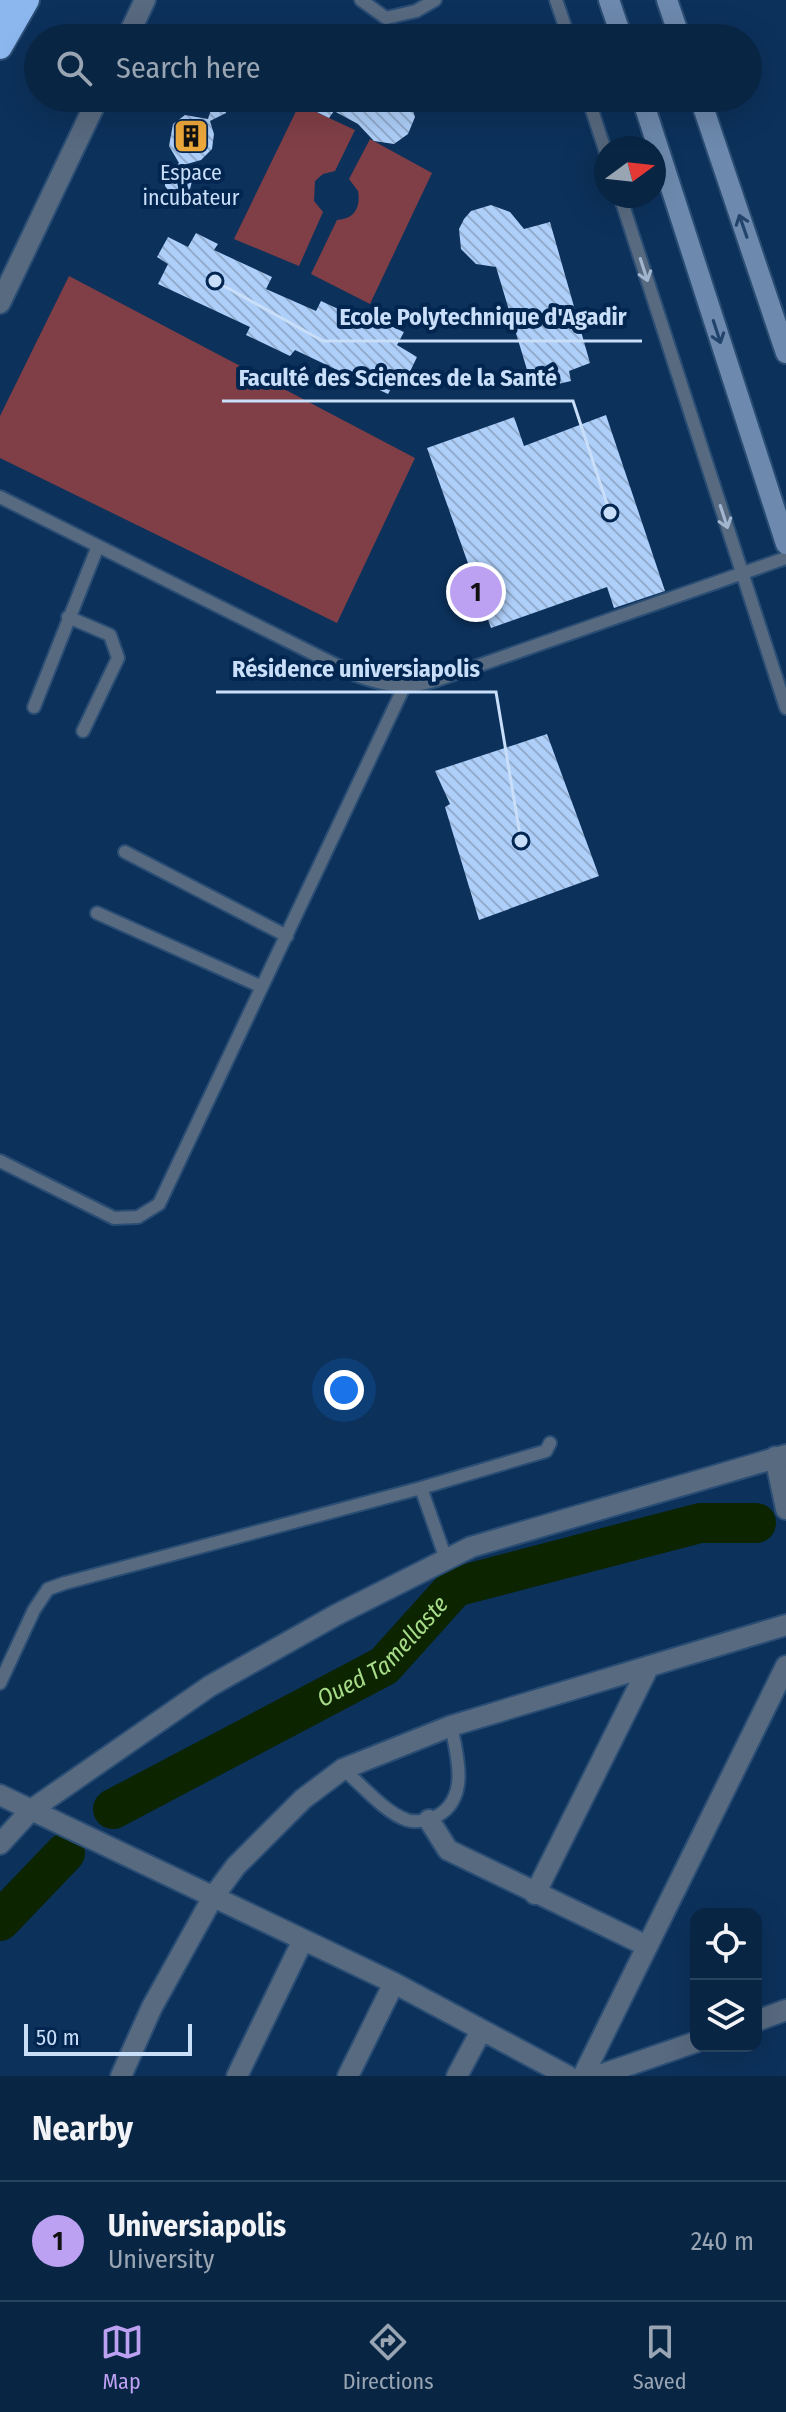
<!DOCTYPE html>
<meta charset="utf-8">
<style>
body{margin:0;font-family:"Fira Sans Condensed",sans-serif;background:#17314f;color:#f1f3f6}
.controls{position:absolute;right:24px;bottom:24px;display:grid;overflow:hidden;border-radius:16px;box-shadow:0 8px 32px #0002}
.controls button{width:72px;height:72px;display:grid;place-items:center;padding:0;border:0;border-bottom:2px solid #29425d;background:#092544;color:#f1f3f6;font:40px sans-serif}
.compass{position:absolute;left:594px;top:136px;width:72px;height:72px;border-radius:50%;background:#092544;box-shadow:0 8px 32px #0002;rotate:75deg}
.scale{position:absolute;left:24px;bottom:20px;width:168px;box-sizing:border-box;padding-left:8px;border:4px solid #c9def9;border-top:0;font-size:22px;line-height:28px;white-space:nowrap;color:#c9def9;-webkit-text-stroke:6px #022650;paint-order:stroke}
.you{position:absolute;left:344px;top:1390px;width:28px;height:28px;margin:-20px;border:6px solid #fff;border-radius:50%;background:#1a73e8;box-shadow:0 0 0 12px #1a73e833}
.badge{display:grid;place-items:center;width:52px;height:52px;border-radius:50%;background:#bca0f2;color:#111;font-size:26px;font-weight:700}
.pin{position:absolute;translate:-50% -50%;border:4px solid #fff;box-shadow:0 2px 8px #0006}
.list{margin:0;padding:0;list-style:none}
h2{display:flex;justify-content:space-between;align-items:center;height:104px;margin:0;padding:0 32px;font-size:34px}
h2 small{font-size:26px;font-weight:400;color:#99a5b2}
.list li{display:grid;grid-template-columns:52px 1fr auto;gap:24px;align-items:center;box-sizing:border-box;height:120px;padding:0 32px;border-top:2px solid #29425d}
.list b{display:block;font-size:30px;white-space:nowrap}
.list p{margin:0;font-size:26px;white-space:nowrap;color:#99a5b2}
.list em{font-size:26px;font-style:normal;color:#99a5b2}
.icon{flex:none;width:44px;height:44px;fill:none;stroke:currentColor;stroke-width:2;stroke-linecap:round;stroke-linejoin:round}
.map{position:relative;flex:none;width:786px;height:2076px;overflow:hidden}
.search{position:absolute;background:#092544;box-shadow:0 8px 32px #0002;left:24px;right:24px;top:24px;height:88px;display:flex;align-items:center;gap:20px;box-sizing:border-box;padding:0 28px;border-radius:44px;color:#99a5b2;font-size:30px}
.sheet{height:224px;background:#092544}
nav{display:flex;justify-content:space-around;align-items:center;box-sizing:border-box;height:112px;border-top:2px solid #29425d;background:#092544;font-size:22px;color:#99a5b2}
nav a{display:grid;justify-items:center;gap:4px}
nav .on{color:#bca0f2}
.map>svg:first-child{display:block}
.green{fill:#803f46}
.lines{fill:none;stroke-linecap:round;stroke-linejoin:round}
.river{stroke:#0c2400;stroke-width:40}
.building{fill:url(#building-back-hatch)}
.lane-casing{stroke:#2a4d74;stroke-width:16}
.street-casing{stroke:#2a4d74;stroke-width:24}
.secondary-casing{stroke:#2a4d74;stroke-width:24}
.highway-casing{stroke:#2a4d74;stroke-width:28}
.lane{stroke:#586a80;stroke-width:12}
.street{stroke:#586a80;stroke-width:20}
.secondary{stroke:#6d89ad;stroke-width:20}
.highway{stroke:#8bb7ee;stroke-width:24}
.oneway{stroke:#22446c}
.oneway2{stroke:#a1b5cf}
.labels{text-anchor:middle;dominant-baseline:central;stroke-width:8;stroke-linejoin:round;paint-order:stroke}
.poi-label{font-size:22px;fill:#c9def9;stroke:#022650}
.water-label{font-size:24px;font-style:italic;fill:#a7dc89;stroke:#022650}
.leader{fill:none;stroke:#c9def9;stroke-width:3}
.callout-dot{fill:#c9def9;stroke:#022650;stroke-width:3}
.callout-label{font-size:24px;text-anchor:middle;font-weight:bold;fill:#c9def9;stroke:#022650;stroke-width:8;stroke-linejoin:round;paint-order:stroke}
</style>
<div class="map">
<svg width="786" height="2076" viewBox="0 0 786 2076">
<defs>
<pattern id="building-back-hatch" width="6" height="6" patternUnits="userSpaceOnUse" patternTransform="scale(2)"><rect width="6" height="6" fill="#aecff9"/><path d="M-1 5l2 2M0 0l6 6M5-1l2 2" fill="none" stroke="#92acce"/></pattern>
</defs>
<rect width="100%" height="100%" fill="#0c315b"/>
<path class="green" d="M 301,101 L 301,105 L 355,130 L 335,171 L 323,174 L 315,181 L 314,201 L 323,212 L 299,266 L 234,239 Z
M 370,139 L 432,173 L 370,304 L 311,274 L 337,220 C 354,219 361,208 358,191 L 349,179 Z
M 69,276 L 415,458 L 337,623 L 0,458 L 0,416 Z"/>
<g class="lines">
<g class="river">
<path id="s1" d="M 113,1809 L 384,1666 L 455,1587 L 700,1523 L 756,1523"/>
<path d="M 0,1921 L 65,1853"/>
</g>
</g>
<path class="building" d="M 227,98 L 226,113 L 210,121 L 214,134 L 212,149 L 201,160 L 187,164 L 192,181 L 190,189 L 179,196 L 171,194 L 165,186 L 165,177 L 179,163 L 169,146 L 173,124 L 185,115 L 208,119 L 214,100 Z
M 288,98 L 409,98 L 415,117 L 408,134 L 394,144 L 374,141 L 358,124 L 334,111 L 329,118 Z
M 491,205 L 510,212 L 524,229 L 550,222 L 590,363 L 569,371 L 571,381 L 554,385 L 553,376 L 531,383 L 496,267 L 476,264 L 461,249 L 459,229 L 464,219 L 471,211 Z
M 196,233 L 218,244 L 214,250 L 272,277 L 266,289 L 316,311 L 321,301 L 379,328 L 381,322 L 404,332 L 397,345 L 417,357 L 407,378 L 400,373 L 388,394 L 295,350 L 290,356 L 246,335 L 250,327 L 158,284 L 168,264 L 157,257 L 168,237 L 188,247 Z
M 606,415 L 665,591 L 614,608 L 607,587 L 491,628 L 427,448 L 514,417 L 524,446 Z
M 547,734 L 599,876 L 479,920 L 445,807 L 450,804 L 435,771 Z"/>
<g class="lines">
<g class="lane-casing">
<path id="lane" d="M 361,0 L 386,18 L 416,11 L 435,0
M 556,0 L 569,38
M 588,98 L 606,153
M 620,196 L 786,708
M 0,497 L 356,675 C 384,686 408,689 437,680 L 786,558
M 68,617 L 110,635 L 118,658 L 83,731
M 34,707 L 98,546
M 125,852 L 287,936
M 97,913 L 260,986
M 0,1161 L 114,1218 L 138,1217 L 159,1204 L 404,687
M 421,1488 L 546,1451 L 550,1443
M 0,1683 L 34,1610 L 48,1589 L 65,1583 L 421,1488 L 446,1559
M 343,1769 C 361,1784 384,1812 407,1820 C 415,1823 429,1820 437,1816 C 470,1798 457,1755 451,1726"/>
</g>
<g class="street-casing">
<path id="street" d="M 127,38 L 145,0
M 0,303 L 98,98
M 775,1457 L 786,1509
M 0,1795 L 394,1983 L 568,2076
M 429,1820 L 448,1850 L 647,1946
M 0,1844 L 31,1810 L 210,1686 L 336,1615 L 471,1547 L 786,1455
M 535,1894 L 649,1666
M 756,2021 L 786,2010
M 121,2076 L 152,2007 L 213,1897 L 236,1866 L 303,1799 L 343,1769 L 451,1726 L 786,1625
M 237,2076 L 303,1940
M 348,2076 L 394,1983
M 457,2076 L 481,2031
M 583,2076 L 786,1666
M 597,2076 L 696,2042"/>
</g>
<g class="secondary-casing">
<path id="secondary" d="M 609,0 L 622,38
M 667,0 L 680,38
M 642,98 L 786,544
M 700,98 L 786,353"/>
</g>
<g class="highway-casing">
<path id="highway" d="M 0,11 L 6,0
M 0,47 L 27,0"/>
</g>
<use href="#lane" class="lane"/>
<use href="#street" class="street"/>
<use href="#secondary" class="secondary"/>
<use href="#highway" class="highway"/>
</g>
<defs><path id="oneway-shaft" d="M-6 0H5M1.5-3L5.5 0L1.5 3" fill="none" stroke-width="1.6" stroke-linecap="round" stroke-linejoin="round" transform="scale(2)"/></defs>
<g class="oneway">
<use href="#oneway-shaft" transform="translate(743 226) rotate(-109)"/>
<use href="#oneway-shaft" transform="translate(717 332) rotate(72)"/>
</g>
<g class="oneway2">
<use href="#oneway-shaft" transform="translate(644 270) rotate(72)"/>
<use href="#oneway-shaft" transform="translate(724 517) rotate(72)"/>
</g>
<defs>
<g id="building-square" transform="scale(1.8)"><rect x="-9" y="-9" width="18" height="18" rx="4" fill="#eda83b" stroke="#022650"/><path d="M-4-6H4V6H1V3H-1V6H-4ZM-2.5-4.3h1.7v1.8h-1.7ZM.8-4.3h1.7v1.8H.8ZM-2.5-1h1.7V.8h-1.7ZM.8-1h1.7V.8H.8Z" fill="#111"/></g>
</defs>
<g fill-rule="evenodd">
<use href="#building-square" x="191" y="136"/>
</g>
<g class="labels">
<g class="poi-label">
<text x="191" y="172">Espace<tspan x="191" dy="25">incubateur</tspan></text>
</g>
<g class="water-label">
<text stroke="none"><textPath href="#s1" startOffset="314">Oued Tamellaste</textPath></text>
</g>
</g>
<path class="leader" d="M215 281L323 341H642M610 513L573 401H222M521 841L496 692H216"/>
<g class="callout-dot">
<circle cx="215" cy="281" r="8"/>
<circle cx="610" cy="513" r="8"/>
<circle cx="521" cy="841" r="8"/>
</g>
<g class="callout-label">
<text x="483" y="325">Ecole Polytechnique d'Agadir</text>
<text x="398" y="386">Faculté des Sciences de la Santé</text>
<text x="356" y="677">Résidence universiapolis</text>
</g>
</svg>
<div class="controls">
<button><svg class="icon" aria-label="locate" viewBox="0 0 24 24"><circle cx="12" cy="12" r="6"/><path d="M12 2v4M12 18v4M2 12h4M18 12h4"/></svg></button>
<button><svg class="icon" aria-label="layers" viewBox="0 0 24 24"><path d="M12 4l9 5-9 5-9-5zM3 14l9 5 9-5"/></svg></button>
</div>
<svg class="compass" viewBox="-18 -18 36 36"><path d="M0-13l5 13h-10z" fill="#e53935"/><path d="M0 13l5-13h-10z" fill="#99a5b2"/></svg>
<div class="scale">50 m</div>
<div class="you"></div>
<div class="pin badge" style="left:476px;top:592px">1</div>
<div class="search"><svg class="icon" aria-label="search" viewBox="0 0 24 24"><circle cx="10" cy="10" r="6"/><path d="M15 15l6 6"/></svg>Search here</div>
</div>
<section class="sheet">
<h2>Nearby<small></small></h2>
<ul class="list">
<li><span class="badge">1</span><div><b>Universiapolis</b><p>University</p></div><em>240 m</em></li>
</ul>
</section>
<nav>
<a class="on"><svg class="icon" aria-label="map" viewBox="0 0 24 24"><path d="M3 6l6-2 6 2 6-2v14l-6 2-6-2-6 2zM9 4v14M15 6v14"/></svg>Map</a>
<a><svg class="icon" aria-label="directions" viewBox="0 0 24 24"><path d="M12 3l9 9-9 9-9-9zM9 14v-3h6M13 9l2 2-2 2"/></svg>Directions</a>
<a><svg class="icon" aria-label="saved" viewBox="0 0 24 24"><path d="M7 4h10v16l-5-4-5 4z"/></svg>Saved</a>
</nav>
